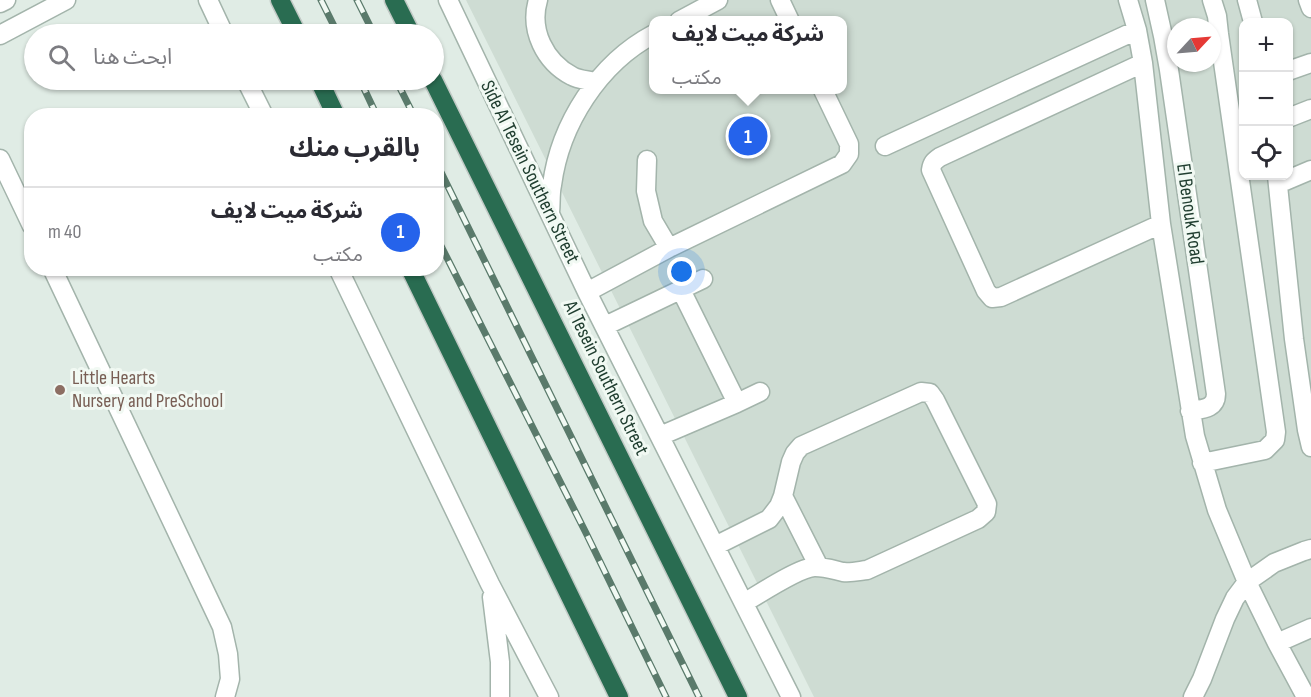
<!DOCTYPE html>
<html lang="ar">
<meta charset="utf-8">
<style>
body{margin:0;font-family:"Sofia Sans Condensed","Noto Sans Arabic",sans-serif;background:#f7f7f7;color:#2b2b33;direction:rtl}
.controls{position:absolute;right:18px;top:18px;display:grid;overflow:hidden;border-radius:12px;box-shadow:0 2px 4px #0004}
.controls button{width:54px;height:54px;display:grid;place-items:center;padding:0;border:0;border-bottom:2px solid #e1e1e2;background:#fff;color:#2b2b33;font:30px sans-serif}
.compass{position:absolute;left:1167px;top:18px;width:54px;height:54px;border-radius:50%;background:#fff;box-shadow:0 2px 4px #0004;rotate:64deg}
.you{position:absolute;left:682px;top:272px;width:21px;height:21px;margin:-15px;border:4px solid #fff;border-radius:50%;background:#1a73e8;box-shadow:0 0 0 9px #1a73e833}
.badge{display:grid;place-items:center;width:39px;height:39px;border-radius:50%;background:#2563eb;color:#fff;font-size:20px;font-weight:700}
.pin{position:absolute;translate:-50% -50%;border:3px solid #fff;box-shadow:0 2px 6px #0006}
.popup{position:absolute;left:649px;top:16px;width:198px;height:78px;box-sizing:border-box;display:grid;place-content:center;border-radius:12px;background:#fff;filter:drop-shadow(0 2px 4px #0005);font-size:20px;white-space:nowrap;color:#7c7c81}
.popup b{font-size:22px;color:#2b2b33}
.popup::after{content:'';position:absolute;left:50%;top:100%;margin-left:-12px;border:12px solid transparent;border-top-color:#fff}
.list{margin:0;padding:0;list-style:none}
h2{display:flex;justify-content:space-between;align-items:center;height:78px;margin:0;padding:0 24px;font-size:26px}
h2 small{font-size:20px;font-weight:400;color:#7c7c81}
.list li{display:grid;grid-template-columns:39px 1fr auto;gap:18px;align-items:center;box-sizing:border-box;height:90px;padding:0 24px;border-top:2px solid #e1e1e2}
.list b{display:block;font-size:22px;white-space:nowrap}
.list p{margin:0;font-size:20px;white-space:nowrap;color:#7c7c81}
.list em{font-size:20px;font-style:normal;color:#7c7c81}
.icon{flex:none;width:33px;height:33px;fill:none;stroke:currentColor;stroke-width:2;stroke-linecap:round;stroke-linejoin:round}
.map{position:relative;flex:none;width:1311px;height:697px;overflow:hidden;direction:ltr}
.search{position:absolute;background:#fff;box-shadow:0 2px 4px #0004;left:24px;top:24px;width:420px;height:66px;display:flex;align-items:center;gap:15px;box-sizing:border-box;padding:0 21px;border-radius:33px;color:#7c7c81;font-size:22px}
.panel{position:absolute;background:#fff;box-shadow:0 2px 4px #0004;left:24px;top:108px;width:420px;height:168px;border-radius:24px;direction:rtl}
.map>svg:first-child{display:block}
.built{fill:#cedcd3;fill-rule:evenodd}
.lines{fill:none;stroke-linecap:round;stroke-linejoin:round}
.minor-casing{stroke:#a3b4ab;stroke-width:21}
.highway-casing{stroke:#c1c9c5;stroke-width:21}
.minor{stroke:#fff;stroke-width:18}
.highway{stroke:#296c51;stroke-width:18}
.rail-casing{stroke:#5a7a6b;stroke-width:7}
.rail{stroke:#f1f9f3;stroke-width:4.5;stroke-dasharray:14;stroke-linecap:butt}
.education-dot{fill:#8d6e63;stroke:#f1f9f3;stroke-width:2}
.labels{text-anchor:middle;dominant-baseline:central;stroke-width:6;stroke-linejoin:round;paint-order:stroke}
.street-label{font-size:20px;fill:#203e30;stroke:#f1f9f3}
.education-label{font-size:20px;fill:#785e54;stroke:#f1f9f3;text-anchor:start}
</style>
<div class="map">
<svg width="1311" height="697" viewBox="0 0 1311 697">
<rect width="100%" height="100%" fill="#e0ece5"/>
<path class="built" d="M 466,0 L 1311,0 L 1311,697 L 814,697 ZM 654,21 L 843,21 L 843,90 L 654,90 ZM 1244,22 L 1288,22 L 1288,176 L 1244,176 ZM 1176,27 L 1212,27 L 1212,63 L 1176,63 Z"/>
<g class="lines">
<g class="minor-casing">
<path id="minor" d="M 208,0 L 224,34
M 448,0 L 587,292 L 791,697
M 538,0 C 529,30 545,62 572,76 C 579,80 588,80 595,82
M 780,0 L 790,21
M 1128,0 L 1137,30 L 1143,63 L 1161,224 L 1195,436 L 1217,510 L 1247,582 L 1277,643 L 1306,697
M 1155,0 L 1163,36 L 1169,70 L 1216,394 C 1216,409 1202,409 1190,411
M 1247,0 L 1253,22
M 1308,0 L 1311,8
M 0,3 L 6,0
M 679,21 L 718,0
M 0,35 L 66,0
M 1143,63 L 940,157 C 934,161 932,163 931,170 L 986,291 L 992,298 L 1001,297 L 1161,224
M 1288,71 L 1311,63
M 246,80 L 264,116
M 1288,118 L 1311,109
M 885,146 L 1137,30
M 0,159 L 32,226
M 647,160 L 646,191 L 653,221 L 669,248
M 1277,176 L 1294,339 L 1307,430 L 1311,447
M 1278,184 L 1311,170
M 550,212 C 551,203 550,194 552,185 C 560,124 599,63 654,34
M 52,268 L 222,627 L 228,654 L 230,679 L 225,697
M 338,268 L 490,584 L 549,697
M 681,290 L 737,403
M 587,292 L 669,248 L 842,164 L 849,154 L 849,144 L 823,90
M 605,326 L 703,279
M 660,436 L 737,403 L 760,392
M 1202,463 L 1265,450 L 1275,440 L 1276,432 L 1219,34 L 1217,16 L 1212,0
M 783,496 L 819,567
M 715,546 L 769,519 L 779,506 L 783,496 L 791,462 L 795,453 L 801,446 L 921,392 L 930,393 L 935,400 L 987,504 L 986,512 L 978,519 L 867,570 C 859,571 851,573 843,572 C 834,570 826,567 815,567 C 800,567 759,594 744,603
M 492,597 L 500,662 L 500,697
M 1277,643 L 1311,628
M 1193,697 L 1202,679 L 1225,619 L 1235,598 L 1247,582 L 1274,563 L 1304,551 L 1311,549"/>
</g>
<g class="highway-casing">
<path id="highway" d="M 280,0 L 297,34
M 394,0 L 411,34
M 319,80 L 336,116
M 433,80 L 738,697
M 410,268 L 619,697"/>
</g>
<use href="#minor" class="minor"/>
<use href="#highway" class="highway"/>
<g class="rail-casing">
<path id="rail" d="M 321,0 L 338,34
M 357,0 L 374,34
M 360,80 L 377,116
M 396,80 L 414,116
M 436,162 L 699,697
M 436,236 L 586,533 L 666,697"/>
</g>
<use href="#rail" class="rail"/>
</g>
<circle class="education-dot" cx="60" cy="390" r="6"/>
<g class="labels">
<g class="street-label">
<text transform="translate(530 172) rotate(64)">Side Al Tesein Southern Street</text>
<text transform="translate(1190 214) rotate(82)">El Benouk Road</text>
<text transform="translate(606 378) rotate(64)">Al Tesein Southern Street</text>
</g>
<g class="education-label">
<text x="72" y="378">Little Hearts<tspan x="72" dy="23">Nursery and PreSchool</tspan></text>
</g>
</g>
</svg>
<div class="controls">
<button>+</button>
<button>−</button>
<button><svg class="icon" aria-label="locate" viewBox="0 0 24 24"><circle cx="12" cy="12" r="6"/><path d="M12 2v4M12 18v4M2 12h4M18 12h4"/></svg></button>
</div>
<svg class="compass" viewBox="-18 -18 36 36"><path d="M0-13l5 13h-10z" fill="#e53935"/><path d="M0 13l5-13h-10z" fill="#7c7c81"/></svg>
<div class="you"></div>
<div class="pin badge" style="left:748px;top:136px">1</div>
<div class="popup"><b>شركة ميت لايف</b>مكتب</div>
<div class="search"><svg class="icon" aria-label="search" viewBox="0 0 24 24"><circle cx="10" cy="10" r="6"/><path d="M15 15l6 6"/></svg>ابحث هنا</div>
<section class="panel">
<h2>بالقرب منك<small></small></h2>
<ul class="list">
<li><span class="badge">1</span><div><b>شركة ميت لايف</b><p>مكتب</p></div><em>40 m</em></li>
</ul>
</section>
</div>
